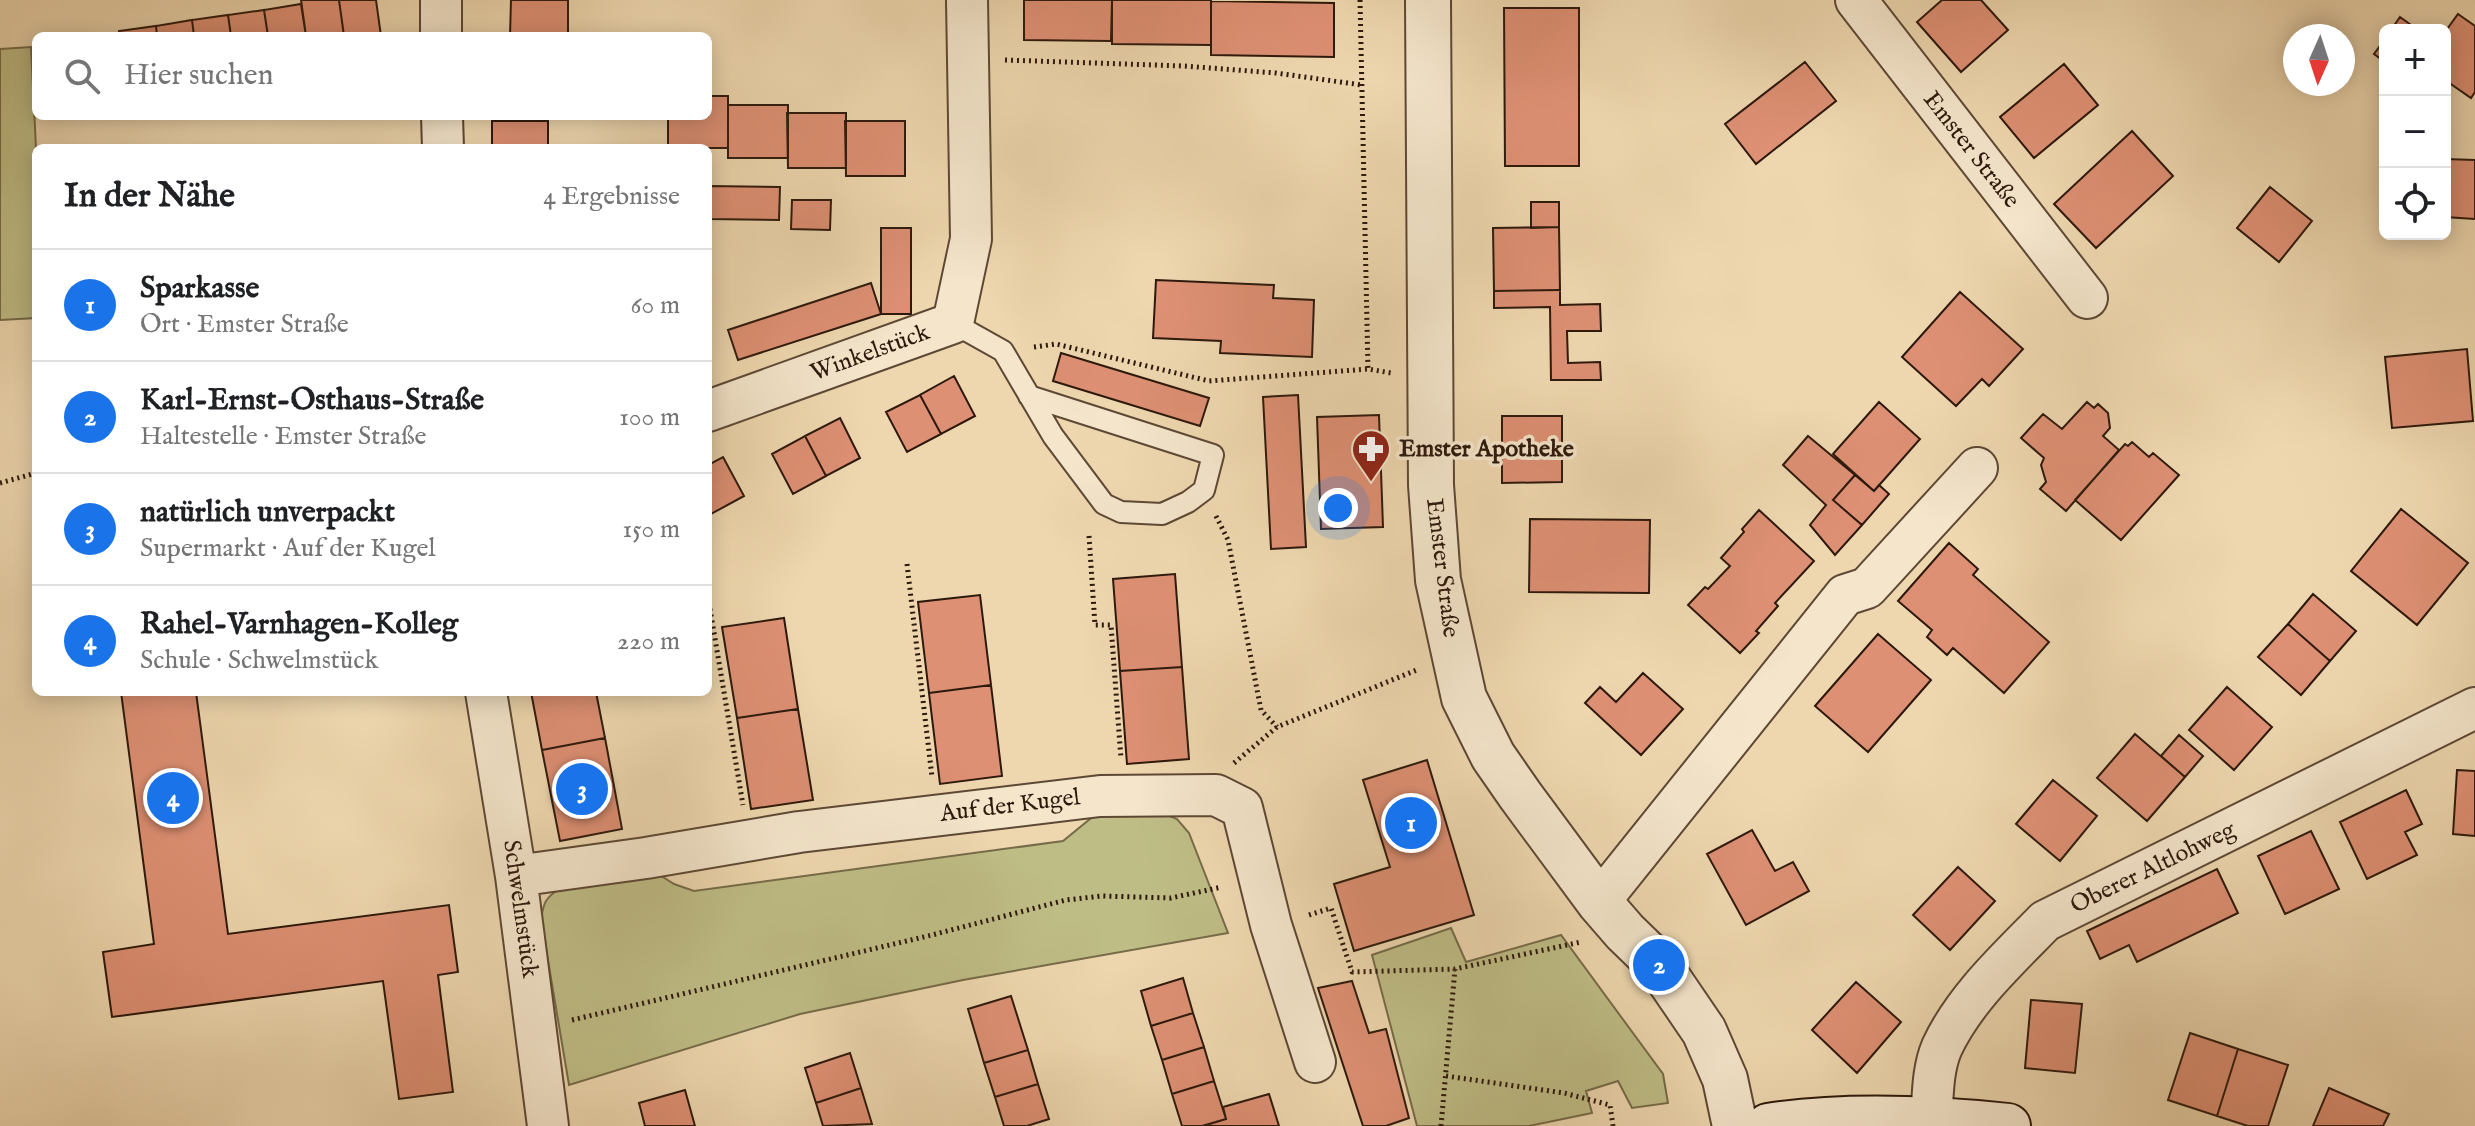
<!DOCTYPE html>
<html lang="de">
<meta charset="utf-8">
<style>
body{margin:0;font-family:"IM FELL English",serif;background:#f6f6f6;color:#202124}
.controls{position:absolute;right:24px;top:24px;display:grid;overflow:hidden;border-radius:12px;box-shadow:0 4px 20px #0003}
.controls button{width:72px;height:72px;display:grid;place-items:center;padding:0;border:0;border-bottom:2px solid #e0e0e0;background:#fff;color:#202124;font:40px sans-serif}
.compass{position:absolute;left:2283px;top:24px;width:72px;height:72px;border-radius:50%;background:#fff;box-shadow:0 4px 20px #0003;rotate:183deg}
.you{position:absolute;left:1338px;top:508px;width:28px;height:28px;margin:-20px;border:6px solid #fff;border-radius:50%;background:#1a73e8;box-shadow:0 0 0 12px #1a73e833}
.badge{display:grid;place-items:center;width:52px;height:52px;border-radius:50%;background:#1a73e8;color:#fff;font-size:26px;font-weight:700}
.pin{position:absolute;translate:-50% -50%;border:4px solid #fff;box-shadow:0 2px 8px #0006}
.list{margin:0;padding:0;list-style:none}
h2{display:flex;justify-content:space-between;align-items:center;height:104px;margin:0;padding:0 32px;font-size:34px}
h2 small{font-size:26px;font-weight:400;color:#757577}
.list li{display:grid;grid-template-columns:52px 1fr auto;gap:24px;align-items:center;box-sizing:border-box;height:112px;padding:0 32px;border-top:2px solid #e0e0e0}
.list b{display:block;font-size:30px;white-space:nowrap}
.list p{margin:0;font-size:26px;white-space:nowrap;color:#757577}
.list em{font-size:26px;font-style:normal;color:#757577}
.icon{flex:none;width:44px;height:44px;fill:none;stroke:currentColor;stroke-width:2;stroke-linecap:round;stroke-linejoin:round}
.map{position:relative;flex:none;width:2475px;height:1126px;overflow:hidden}
.search{position:absolute;background:#fff;box-shadow:0 4px 20px #0003;left:32px;top:32px;width:680px;height:88px;display:flex;align-items:center;gap:20px;box-sizing:border-box;padding:0 28px;border-radius:12px;color:#757577;font-size:30px}
.panel{position:absolute;background:#fff;box-shadow:0 4px 20px #0003;left:32px;top:144px;width:680px;height:552px;border-radius:12px}
.map>svg:first-child{display:block}
.green{fill:#bfbd86;stroke:#766b49;stroke-width:2}
.building{fill:#de9074;stroke:#2d190c;stroke-width:2}
.lines{fill:none;stroke-linecap:round;stroke-linejoin:round}
.service-casing{stroke:#5d4835;stroke-width:24}
.minor-casing{stroke:#5d4835;stroke-width:44}
.tertiary-casing{stroke:#5d4835;stroke-width:48}
.secondary-casing{stroke:#2d190c;stroke-width:48}
.path{stroke:#2d190c;stroke-width:5;stroke-dasharray:2 4;stroke-linecap:butt}
.service{stroke:#f4e5cb;stroke-width:20}
.minor{stroke:#f4e5cb;stroke-width:40}
.tertiary{stroke:#f4e5cb;stroke-width:44}
.secondary{stroke:#f4e5cb;stroke-width:44}
.labels{text-anchor:middle;dominant-baseline:central;stroke-width:7;stroke-linejoin:round;paint-order:stroke}
.street-label{font-size:24px;fill:#2d190c;stroke:#f4e5cb}
.poi-label{font-size:24px;font-weight:bold;fill:#2d190c;stroke:#f4e5cb;text-anchor:start}
</style>
<div class="map">
<svg width="2475" height="1126" viewBox="0 0 2475 1126">
<rect width="100%" height="100%" fill="#eed7af"/>
<filter id="stains"><feTurbulence type="fractalNoise" baseFrequency=".0025" numOctaves="4"/><feColorMatrix values="0 0 0 0 .2 0 0 0 0 .09 0 0 0 0 .02 0 0 0 .5 -.17"/></filter>
<radialGradient id="worn" r=".72"><stop offset=".6" stop-color="#630" stop-opacity="0"/><stop offset="1" stop-color="#630" stop-opacity=".3"/></radialGradient>
<path class="green" d="M 31,47 L 36,148 L 36,318 L 0,320 L 0,49 Z
M 1101,810 L 1160,812 L 1177,819 L 1189,833 L 1228,933 L 963,980 L 800,1014 L 569,1085 L 541,919 C 542,913 543,906 546,901 C 562,876 622,873 649,868 L 674,884 L 694,891 L 1063,841 Z
M 1451,928 L 1466,962 L 1561,935 L 1663,1074 L 1668,1103 L 1632,1108 L 1618,1081 L 1586,1091 L 1592,1113 L 1529,1126 L 1417,1126 L 1372,955 Z"/>
<path class="building" d="M 301,0 L 339,0 L 344,36 L 306,36 Z
M 339,0 L 376,0 L 381,36 L 344,36 Z
M 511,0 L 568,0 L 568,36 L 510,36 Z
M 1024,0 L 1112,0 L 1111,41 L 1024,40 Z
M 1112,0 L 1211,0 L 1211,45 L 1112,44 Z
M 1942,0 L 1981,0 L 2008,30 L 1961,72 L 1917,22 Z
M 1211,1 L 1334,3 L 1334,57 L 1211,55 Z
M 301,4 L 306,36 L 268,36 L 264,10 Z
M 1504,8 L 1579,8 L 1579,166 L 1505,166 Z
M 264,10 L 268,36 L 231,36 L 228,15 Z
M 2458,14 L 2475,26 L 2475,92 L 2471,98 L 2445,80 L 2445,32 Z
M 228,15 L 231,36 L 194,36 L 192,20 Z
M 2400,17 L 2418,30 L 2391,30 Z
M 192,20 L 194,36 L 157,36 L 156,26 Z
M 156,26 L 157,36 L 120,36 L 119,31 Z
M 2385,39 L 2385,62 L 2374,54 Z
M 1805,62 L 1836,101 L 1756,164 L 1725,124 Z
M 2064,64 L 2098,105 L 2034,158 L 2000,117 Z
M 708,96 L 728,96 L 728,148 L 668,148 L 668,116 L 708,116 Z
M 728,105 L 788,105 L 788,158 L 728,158 Z
M 787,113 L 846,113 L 846,168 L 788,168 Z
M 492,116 L 548,116 L 548,121 L 492,121 Z
M 492,121 L 548,121 L 548,148 L 492,148 Z
M 845,121 L 905,121 L 905,176 L 846,176 Z
M 2132,131 L 2173,176 L 2096,248 L 2054,204 Z
M 2445,159 L 2475,160 L 2475,219 L 2445,217 Z
M 708,186 L 780,187 L 779,220 L 708,219 Z
M 2270,187 L 2312,221 L 2279,262 L 2237,228 Z
M 792,200 L 831,200 L 830,230 L 791,229 Z
M 1531,202 L 1559,202 L 1559,227 L 1531,228 Z
M 1559,227 L 1560,290 L 1494,291 L 1493,228 Z
M 881,228 L 911,228 L 911,314 L 881,314 Z
M 1156,280 L 1274,285 L 1273,298 L 1314,300 L 1312,357 L 1220,353 L 1221,341 L 1153,338 Z
M 871,283 L 881,314 L 738,360 L 728,330 Z
M 1560,290 L 1560,305 L 1600,304 L 1601,331 L 1567,331 L 1568,363 L 1600,362 L 1601,380 L 1551,380 L 1550,307 L 1494,308 L 1494,291 Z
M 1960,292 L 2023,349 L 1989,386 L 1982,379 L 1956,406 L 1902,357 Z
M 2467,349 L 2473,421 L 2392,428 L 2385,357 Z
M 1061,353 L 1209,398 L 1200,426 L 1053,381 Z
M 954,376 L 975,416 L 941,434 L 920,395 Z
M 920,395 L 941,434 L 907,452 L 886,412 Z
M 1298,395 L 1306,547 L 1271,549 L 1263,397 Z
M 1879,402 L 1920,439 L 1874,491 L 1833,454 Z
M 2087,402 L 2094,408 L 2098,404 L 2108,413 L 2110,428 L 2103,436 L 2119,450 L 2066,511 L 2040,489 L 2046,482 L 2041,465 L 2044,458 L 2021,438 L 2043,414 L 2062,429 Z
M 1379,415 L 1383,527 L 1321,529 L 1317,417 Z
M 1502,416 L 1562,416 L 1562,482 L 1502,483 Z
M 840,418 L 860,458 L 826,476 L 805,436 Z
M 805,436 L 826,476 L 793,494 L 772,454 Z
M 1808,436 L 1855,475 L 1833,500 L 1862,525 L 1835,555 L 1810,525 L 1826,505 L 1783,465 Z
M 2132,442 L 2149,457 L 2153,453 L 2179,475 L 2121,540 L 2075,500 L 2125,444 L 2128,446 Z
M 723,457 L 744,496 L 711,514 L 708,508 L 708,465 Z
M 1855,475 L 1874,491 L 1879,485 L 1889,494 L 1862,525 L 1833,500 Z
M 2401,509 L 2468,563 L 2417,625 L 2351,571 Z
M 1759,510 L 1814,561 L 1775,603 L 1778,606 L 1756,631 L 1759,633 L 1740,653 L 1688,605 L 1705,587 L 1708,589 L 1730,566 L 1721,558 L 1744,532 L 1742,529 Z
M 1530,519 L 1650,520 L 1649,593 L 1529,592 Z
M 1949,543 L 1978,569 L 1973,575 L 2049,642 L 2004,693 L 1953,648 L 1947,655 L 1927,637 L 1932,630 L 1898,601 Z
M 1175,574 L 1182,667 L 1120,671 L 1113,579 Z
M 2313,594 L 2356,631 L 2330,661 L 2288,624 Z
M 980,595 L 991,685 L 929,693 L 918,602 Z
M 784,618 L 798,709 L 737,718 L 722,627 Z
M 2288,624 L 2330,661 L 2301,695 L 2258,657 Z
M 1878,634 L 1931,680 L 1868,752 L 1815,706 Z
M 1182,667 L 1189,759 L 1127,764 L 1120,671 Z
M 1643,673 L 1683,709 L 1641,755 L 1585,703 L 1600,687 L 1616,702 Z
M 991,685 L 1002,776 L 940,784 L 929,693 Z
M 2227,687 L 2272,727 L 2234,770 L 2189,730 Z
M 121,692 L 196,692 L 228,934 L 449,905 L 458,972 L 438,975 L 453,1092 L 399,1099 L 383,981 L 112,1017 L 103,952 L 154,944 Z
M 531,692 L 596,692 L 605,738 L 542,750 Z
M 798,709 L 813,800 L 751,809 L 737,718 Z
M 2135,734 L 2185,777 L 2147,821 L 2097,778 Z
M 2179,735 L 2203,756 L 2185,777 L 2161,756 Z
M 605,738 L 622,829 L 560,841 L 542,750 Z
M 1427,760 L 1474,915 L 1354,951 L 1334,884 L 1390,867 L 1363,780 Z
M 2457,770 L 2475,771 L 2475,836 L 2453,834 Z
M 2053,780 L 2097,816 L 2060,861 L 2016,824 Z
M 2406,790 L 2422,824 L 2405,832 L 2417,855 L 2367,879 L 2340,822 Z
M 1752,830 L 1775,871 L 1793,862 L 1809,891 L 1746,925 L 1707,854 Z
M 2311,831 L 2339,889 L 2285,914 L 2258,856 Z
M 1958,867 L 1995,901 L 1950,950 L 1913,915 Z
M 2217,869 L 2238,913 L 2137,962 L 2129,945 L 2100,959 L 2087,931 Z
M 1183,978 L 1193,1013 L 1151,1026 L 1141,991 Z
M 1352,981 L 1369,1033 L 1386,1029 L 1409,1118 L 1386,1126 L 1363,1126 L 1318,988 Z
M 1856,982 L 1901,1022 L 1857,1073 L 1812,1030 Z
M 1011,996 L 1028,1050 L 984,1063 L 968,1009 Z
M 2031,1000 L 2082,1004 L 2075,1073 L 2025,1068 Z
M 1193,1013 L 1204,1047 L 1162,1060 L 1151,1026 Z
M 2190,1033 L 2238,1049 L 2217,1116 L 2168,1100 Z
M 1204,1047 L 1214,1081 L 1172,1094 L 1162,1060 Z
M 2238,1049 L 2288,1065 L 2268,1126 L 2248,1126 L 2217,1116 Z
M 1028,1050 L 1038,1084 L 995,1097 L 984,1063 Z
M 850,1053 L 861,1088 L 816,1103 L 805,1068 Z
M 1214,1081 L 1226,1119 L 1202,1126 L 1182,1126 L 1172,1094 Z
M 1038,1084 L 1049,1119 L 1027,1126 L 1004,1126 L 995,1097 Z
M 861,1088 L 872,1124 L 823,1126 L 816,1103 Z
M 2329,1088 L 2389,1114 L 2383,1126 L 2313,1126 Z
M 685,1090 L 695,1126 L 645,1126 L 639,1103 Z
M 1269,1094 L 1279,1126 L 1203,1126 L 1226,1119 L 1223,1107 Z"/>
<g class="lines">
<g class="service-casing">
<path id="service" d="M 953,323 L 1003,351 L 1053,436 L 1104,504 L 1121,512 L 1162,514 L 1188,502 L 1204,490 L 1213,455 L 1029,396"/>
</g>
<g class="minor-casing">
<path id="minor" d="M 1856,0 L 2087,298
M 441,36 L 441,0
M 442,116 L 443,148
M 708,411 L 953,323 L 971,239 L 967,0
M 486,692 L 516,876 L 548,1126
M 516,876 L 646,858 L 799,832 L 1100,796 L 1216,795 L 1242,808 L 1271,925 L 1315,1062
M 1599,902 L 1845,595 L 1867,588 L 1977,468
M 1931,1122 C 1933,1098 1932,1070 1942,1047 C 1965,998 2008,959 2045,921 L 2475,708"/>
</g>
<g class="tertiary-casing">
<path id="tertiary" d="M 1428,0 L 1431,485 L 1438,580 L 1464,698 L 1493,756 L 1520,795 L 1599,902 L 1625,932 L 1659,965 L 1704,1031 L 1725,1079 L 1735,1126"/>
</g>
<g class="secondary-casing">
<path id="secondary" d="M 1768,1126 C 1846,1114 1930,1118 2008,1126"/>
</g>
<path class="path" d="M 1360,0 L 1368,369 L 1391,373
M 1005,60 L 1184,66 L 1276,73 L 1362,85
M 1034,347 L 1056,344 L 1209,381 L 1368,369
M 0,483 L 36,473
M 1216,516 L 1228,540 L 1261,710 L 1277,727
M 1089,536 L 1095,625 L 1111,625 L 1121,759
M 907,564 L 932,777
M 708,597 L 743,805
M 1234,763 L 1277,727 L 1419,669
M 1309,915 L 1331,908 L 1352,972 L 1455,969 L 1581,942
M 572,1020 L 932,935 L 1066,900 L 1102,896 L 1171,898 L 1222,887
M 1446,1076 L 1564,1093 L 1610,1105 L 1613,1126
M 1441,1126 L 1455,969"/>
<use href="#service" class="service"/>
<use href="#minor" class="minor"/>
<use href="#tertiary" class="tertiary"/>
<use href="#secondary" class="secondary"/>
</g>
<defs>
<g id="pharmacy-pin" transform="scale(2)"><path d="M0 17L-7.5 6A9.5 9.5 0 1 1 7.5 6Z" fill="#8f2418" stroke="#f4e5cb"/><path d="M-2-6h4v4h4v4h-4v4h-4v-4h-4v-4h4Z" fill="#fff"/></g>
</defs>
<g fill-rule="evenodd">
<use href="#pharmacy-pin" x="1371" y="449"/>
</g>
<g class="labels">
<g class="street-label">
<text transform="translate(1971 150) rotate(52)">Emster Straße</text>
<text transform="translate(870 353) rotate(-20)">Winkelstück</text>
<text transform="translate(1442 568) rotate(83)">Emster Straße</text>
<text transform="translate(1010 806) rotate(-7)">Auf der Kugel</text>
<text transform="translate(2153 868) rotate(-26)">Oberer Altlohweg</text>
<text transform="translate(520 909) rotate(82)">Schwelmstück</text>
</g>
<g class="poi-label">
<text x="1399" y="449">Emster Apotheke</text>
</g>
</g>
<rect width="100%" height="100%" filter="url(#stains)"/>
<rect width="100%" height="100%" fill="url(#worn)"/>
</svg>
<div class="controls">
<button>+</button>
<button>−</button>
<button><svg class="icon" aria-label="locate" viewBox="0 0 24 24"><circle cx="12" cy="12" r="6"/><path d="M12 2v4M12 18v4M2 12h4M18 12h4"/></svg></button>
</div>
<svg class="compass" viewBox="-18 -18 36 36"><path d="M0-13l5 13h-10z" fill="#e53935"/><path d="M0 13l5-13h-10z" fill="#757577"/></svg>
<div class="you"></div>
<div class="pin badge" style="left:1411px;top:823px">1</div>
<div class="pin badge" style="left:1659px;top:965px">2</div>
<div class="pin badge" style="left:582px;top:789px">3</div>
<div class="pin badge" style="left:173px;top:798px">4</div>
<div class="search"><svg class="icon" aria-label="search" viewBox="0 0 24 24"><circle cx="10" cy="10" r="6"/><path d="M15 15l6 6"/></svg>Hier suchen</div>
<section class="panel">
<h2>In der Nähe<small>4 Ergebnisse</small></h2>
<ul class="list">
<li><span class="badge">1</span><div><b>Sparkasse</b><p>Ort · Emster Straße</p></div><em>60 m</em></li>
<li><span class="badge">2</span><div><b>Karl-Ernst-Osthaus-Straße</b><p>Haltestelle · Emster Straße</p></div><em>100 m</em></li>
<li><span class="badge">3</span><div><b>natürlich unverpackt</b><p>Supermarkt · Auf der Kugel</p></div><em>150 m</em></li>
<li><span class="badge">4</span><div><b>Rahel-Varnhagen-Kolleg</b><p>Schule · Schwelmstück</p></div><em>220 m</em></li>
</ul>
</section>
</div>
